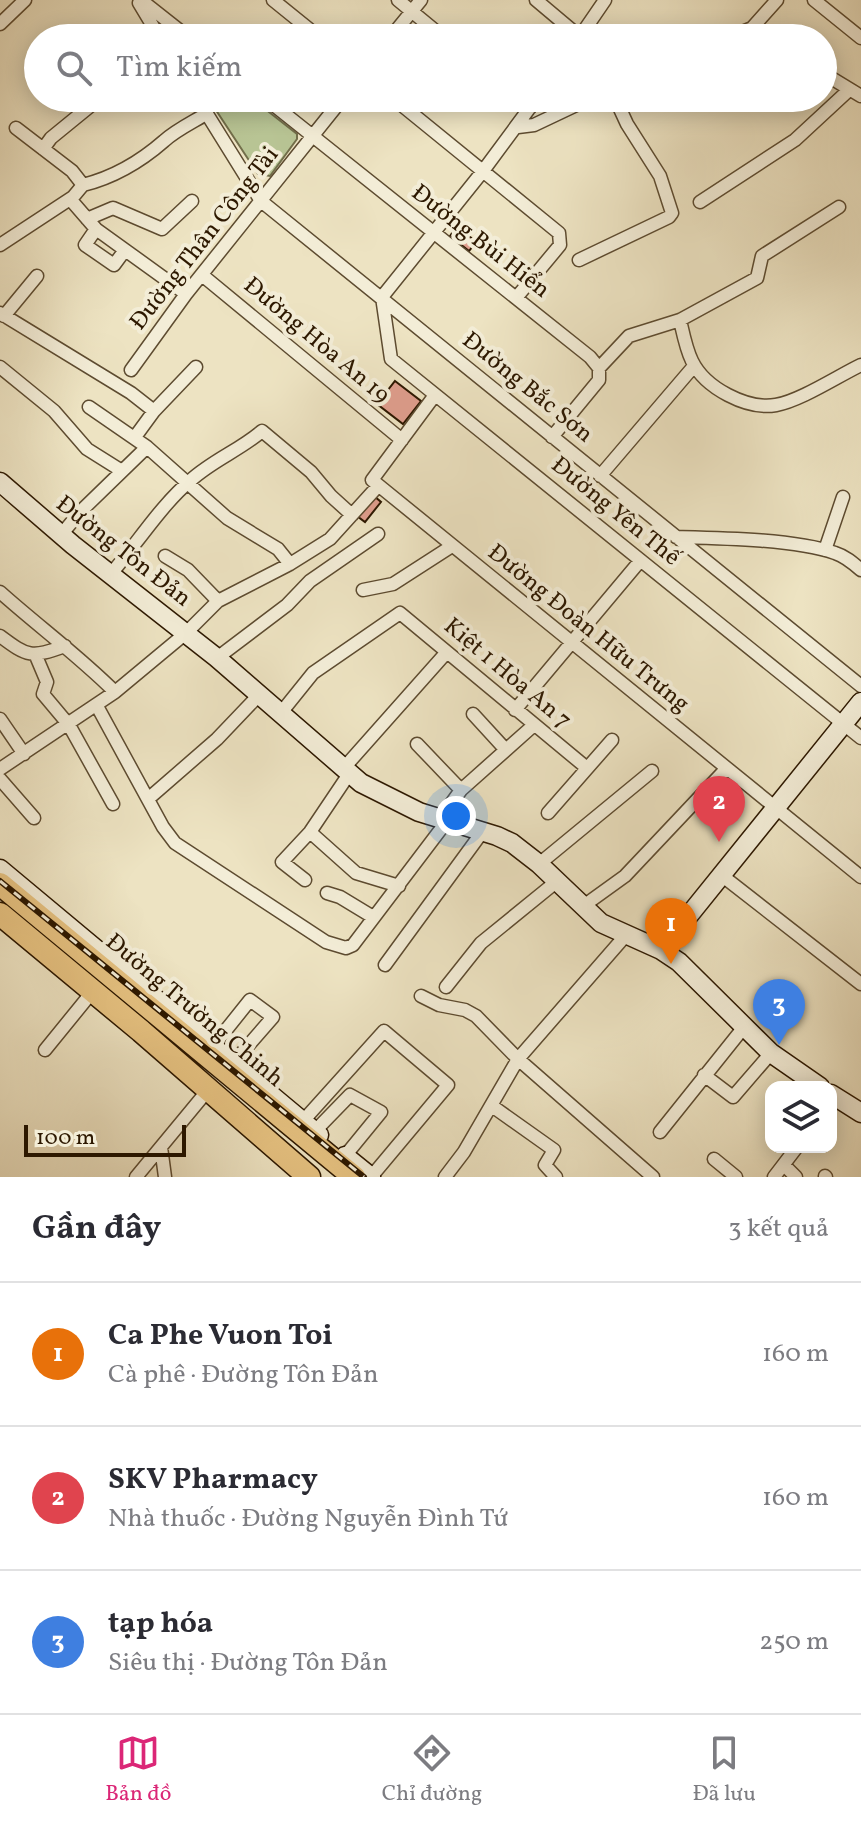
<!DOCTYPE html>
<html lang="vi">
<meta charset="utf-8">
<style>
body{margin:0;font-family:Vollkorn,serif;background:#f7f7f7;color:#2b2b33}
.controls{position:absolute;right:24px;bottom:24px;display:grid;overflow:hidden;border-radius:16px;box-shadow:0 4px 20px #0003}
.controls button{width:72px;height:72px;display:grid;place-items:center;padding:0;border:0;border-bottom:2px solid #e1e1e2;background:#fff;color:#2b2b33;font:40px sans-serif}
.scale{position:absolute;left:24px;bottom:20px;width:162px;box-sizing:border-box;padding-left:8px;border:4px solid #2d1800;border-top:0;font-size:22px;line-height:28px;white-space:nowrap;color:#2d1800;-webkit-text-stroke:6px #f3edd7;paint-order:stroke}
.you{position:absolute;left:456px;top:816px;width:28px;height:28px;margin:-20px;border:6px solid #fff;border-radius:50%;background:#1a73e8;box-shadow:0 0 0 12px #1a73e833}
.badge{display:grid;place-items:center;width:52px;height:52px;border-radius:50%;background:#db2777;color:#fff;font-size:26px;font-weight:700}
.pin{position:absolute;translate:-50% -66px;filter:drop-shadow(0 2px 4px #0008)}
.pin::after{content:'';position:absolute;top:42px;width:28px;height:24px;background:inherit;clip-path:polygon(0 0,100% 0,50% 100%)}
.list{margin:0;padding:0;list-style:none}
h2{display:flex;justify-content:space-between;align-items:center;height:104px;margin:0;padding:0 32px;font-size:34px}
h2 small{font-size:26px;font-weight:400;color:#7c7c81}
.list li{display:grid;grid-template-columns:52px 1fr auto;gap:24px;align-items:center;box-sizing:border-box;height:144px;padding:0 32px;border-top:2px solid #e1e1e2}
.list b{display:block;font-size:30px;white-space:nowrap}
.list p{margin:0;font-size:26px;white-space:nowrap;color:#7c7c81}
.list em{font-size:26px;font-style:normal;color:#7c7c81}
.icon{flex:none;width:44px;height:44px;fill:none;stroke:currentColor;stroke-width:2;stroke-linecap:round;stroke-linejoin:round}
.map{position:relative;flex:none;width:861px;height:1177px;overflow:hidden}
.search{position:absolute;background:#fff;box-shadow:0 4px 20px #0003;left:24px;right:24px;top:24px;height:88px;display:flex;align-items:center;gap:20px;box-sizing:border-box;padding:0 28px;border-radius:44px;color:#7c7c81;font-size:30px}
.sheet{height:536px;background:#fff}
nav{display:flex;justify-content:space-around;align-items:center;box-sizing:border-box;height:112px;border-top:2px solid #e1e1e2;background:#fff;font-size:22px;color:#7c7c81}
nav a{display:grid;justify-items:center;gap:4px}
nav .on{color:#db2777}
.map>svg:first-child{display:block}
.green{fill:#b8c494;stroke:#726e4a;stroke-width:2}
.building{fill:#df9e8d;stroke:#2d1800;stroke-width:2}
.lines{fill:none;stroke-linecap:round;stroke-linejoin:round}
.street-casing{stroke:#5d4b30;stroke-width:15}
.secondary-casing{stroke:#2d1800;stroke-width:21}
.highway-casing{stroke:#2d1800;stroke-width:25}
.street{stroke:#f3edd7;stroke-width:12}
.secondary{stroke:#f3edd7;stroke-width:18}
.highway{stroke:#e6c281;stroke-width:22}
.rail-casing{stroke:#2d1800;stroke-width:6}
.rail{stroke:#f3edd7;stroke-width:3;stroke-dasharray:9;stroke-linecap:butt}
.labels{text-anchor:middle;dominant-baseline:central;stroke-width:8;stroke-linejoin:round;paint-order:stroke}
.street-label{font-size:24px;fill:#2d1800;stroke:#f3edd7}
</style>
<div class="map">
<svg width="861" height="1177" viewBox="0 0 861 1177">
<rect width="100%" height="100%" fill="#ede3c2"/>
<filter id="stains"><feTurbulence type="fractalNoise" baseFrequency=".0025" numOctaves="4"/><feColorMatrix values="0 0 0 0 .2 0 0 0 0 .09 0 0 0 0 .02 0 0 0 .5 -.17"/></filter>
<radialGradient id="worn" r=".72"><stop offset=".6" stop-color="#630" stop-opacity="0"/><stop offset="1" stop-color="#630" stop-opacity=".3"/></radialGradient>
<path class="green" d="M 208,98 L 251,98 L 297,134 L 297,139 L 270,176 L 258,174 Z"/>
<path class="building" d="M 457,226 L 476,242 L 469,251 L 450,236 Z
M 395,381 L 421,401 L 403,424 L 377,404 Z
M 374,496 L 381,502 L 365,522 L 357,516 Z"/>
<g class="lines">
<g class="street-casing">
<path id="street" d="M 141,0 L 189,38
M 273,0 L 320,38
M 398,0 L 444,38
M 536,0 L 580,37
M 814,0 L 861,38
M 139,3 L 160,38
M 0,24 L 25,0
M 752,28 L 777,0
M 390,38 L 421,0
M 579,38 L 605,0
M 728,38 L 752,28 L 768,38
M 823,73 L 861,96
M 197,98 L 261,201 L 861,686
M 265,98 L 590,357 L 599,368 L 599,380 L 552,437
M 393,98 L 559,233 L 560,245 L 516,298
M 518,98 L 530,108
M 518,127 L 534,125 L 591,98
M 43,149 L 51,138 L 100,98
M 83,185 C 115,177 140,162 164,141 C 176,130 193,122 206,114
M 70,199 L 96,229 L 186,294
M 700,202 L 795,140 L 849,90
M 87,219 L 113,208 L 162,229 L 192,201
M 96,229 L 85,245 L 114,265 L 125,250
M 0,245 L 73,197 L 83,185 L 72,171 L 16,128
M 579,260 L 669,217 L 672,213 L 660,176 L 627,124 L 615,98
M 202,275 L 402,440
M 382,297 L 391,359 L 861,738
M 382,297 L 483,171 L 537,98
M 0,313 L 131,393 L 154,411
M 4,316 L 37,276
M 680,320 C 683,333 686,349 692,361 C 705,388 747,410 776,405 C 800,401 838,376 861,365
M 0,367 L 54,411 L 87,449 L 122,471
M 599,368 L 629,336 L 680,320 L 757,278 L 762,256 L 839,207
M 131,370 L 186,294 L 343,98
M 435,395 L 372,480 L 861,877
M 89,407 L 147,447 L 227,518 L 278,549 L 290,564
M 135,437 L 154,411 L 196,367
M 600,476 L 694,366
M 61,535 L 80,512 L 147,447
M 676,537 C 720,538 795,539 835,553 C 845,556 853,563 861,570
M 825,550 L 843,497
M 165,556 L 188,570 L 218,601
M 110,575 C 136,545 161,505 191,480 C 213,460 240,450 262,431 L 311,472 L 331,496 L 352,515
M 363,590 L 393,584 L 452,546
M 0,592 C 38,626 79,656 115,692
M 0,636 C 28,657 31,658 65,646
M 36,656 L 47,682 L 43,694 L 69,725 L 113,804
M 217,658 L 287,605 L 310,581 L 378,534
M 97,706 L 163,827 L 175,843 L 326,942 L 346,948 L 353,945 L 447,821
M 515,710 L 640,561
M 280,714 L 313,673 L 400,613 L 587,768
M 473,714 L 505,749
M 0,719 L 24,754
M 417,744 L 461,790
M 0,769 L 115,692 L 186,633 L 218,601 L 290,564 L 330,539 L 378,486
M 343,769 L 446,653
M 0,779 L 34,818
M 148,799 L 217,739 L 259,695
M 548,813 L 612,740
M 440,819 L 461,790 L 534,725
M 310,832 L 356,873 L 399,886
M 539,864 L 652,771
M 720,874 L 861,984
M 305,880 L 282,862 L 310,832 L 349,774
M 327,893 L 340,897 L 373,917
M 582,907 L 625,876 L 726,769
M 385,965 L 483,831
M 446,987 L 481,943 L 556,882
M 421,996 L 439,1005 L 465,1010 L 476,1016 L 518,1059 L 653,1177
M 214,1045 L 250,1000 L 273,1017 L 234,1062
M 45,1050 L 93,991
M 704,1075 L 733,1097 L 771,1053
M 492,1106 L 554,1150 L 545,1165 L 556,1177
M 303,1121 L 384,1031 L 448,1085 L 371,1177
M 315,1131 L 350,1095 L 381,1112 L 345,1156
M 660,1132 L 744,1027
M 161,1147 L 165,1177
M 714,1159 L 736,1177
M 784,1165 L 796,1177
M 825,1176 L 826,1177
M 136,1177 L 208,1090
M 445,1177 L 464,1152 L 518,1059 L 626,935
M 774,1177 L 797,1147"/>
</g>
<g class="secondary-casing">
<path id="secondary" d="M 0,482 L 73,545 L 217,658 L 361,783 L 419,812 L 497,836 L 512,843 L 539,864 L 601,923 L 661,950 L 679,962 L 771,1053 L 820,1087
M 0,869 L 319,1135
M 661,950 L 861,702
M 831,1094 L 861,1113
M 345,1156 L 371,1177"/>
</g>
<g class="highway-casing">
<path id="highway" d="M 0,884 L 354,1177
M 0,914 L 141,1031 L 309,1177"/>
</g>
<use href="#street" class="street"/>
<use href="#secondary" class="secondary"/>
<use href="#highway" class="highway"/>
<g class="rail-casing">
<path id="rail" d="M 0,881 L 364,1177"/>
</g>
<use href="#rail" class="rail"/>
</g>
<g class="labels">
<g class="street-label">
<text transform="translate(205 239) rotate(-52)">Đường Thân Công Tài</text>
<text transform="translate(480 242) rotate(38)">Đường Bùi Hiển</text>
<text transform="translate(316 341) rotate(40)">Đường Hòa An 19</text>
<text transform="translate(527 388) rotate(39)">Đường Bắc Sơn</text>
<text transform="translate(615 512) rotate(39)">Đường Yên Thế</text>
<text transform="translate(123 552) rotate(38)">Đường Tôn Đản</text>
<text transform="translate(588 629) rotate(39)">Đường Đoàn Hữu Trưng</text>
<text transform="translate(507 674) rotate(40)">Kiệt 1 Hòa An 7</text>
<text transform="translate(194 1011) rotate(40)">Đường Trường Chinh</text>
</g>
</g>
<rect width="100%" height="100%" filter="url(#stains)"/>
<rect width="100%" height="100%" fill="url(#worn)"/>
</svg>
<div class="controls">
<button><svg class="icon" aria-label="layers" viewBox="0 0 24 24"><path d="M12 4l9 5-9 5-9-5zM3 14l9 5 9-5"/></svg></button>
</div>
<div class="scale">100 m</div>
<div class="you"></div>
<div class="pin badge" style="left:671px;top:964px;background:#e8710a">1</div>
<div class="pin badge" style="left:719px;top:842px;background:#e0444e">2</div>
<div class="pin badge" style="left:779px;top:1045px;background:#3f7fe0">3</div>
<div class="search"><svg class="icon" aria-label="search" viewBox="0 0 24 24"><circle cx="10" cy="10" r="6"/><path d="M15 15l6 6"/></svg>Tìm kiếm</div>
</div>
<section class="sheet">
<h2>Gần đây<small>3 kết quả</small></h2>
<ul class="list">
<li><span class="badge" style="background:#e8710a">1</span><div><b>Ca Phe Vuon Toi</b><p>Cà phê · Đường Tôn Đản</p></div><em>160 m</em></li>
<li><span class="badge" style="background:#e0444e">2</span><div><b>SKV Pharmacy</b><p>Nhà thuốc · Đường Nguyễn Đình Tứ</p></div><em>160 m</em></li>
<li><span class="badge" style="background:#3f7fe0">3</span><div><b>tạp hóa</b><p>Siêu thị · Đường Tôn Đản</p></div><em>250 m</em></li>
</ul>
</section>
<nav>
<a class="on"><svg class="icon" aria-label="map" viewBox="0 0 24 24"><path d="M3 6l6-2 6 2 6-2v14l-6 2-6-2-6 2zM9 4v14M15 6v14"/></svg>Bản đồ</a>
<a><svg class="icon" aria-label="directions" viewBox="0 0 24 24"><path d="M12 3l9 9-9 9-9-9zM9 14v-3h6M13 9l2 2-2 2"/></svg>Chỉ đường</a>
<a><svg class="icon" aria-label="saved" viewBox="0 0 24 24"><path d="M7 4h10v16l-5-4-5 4z"/></svg>Đã lưu</a>
</nav>
